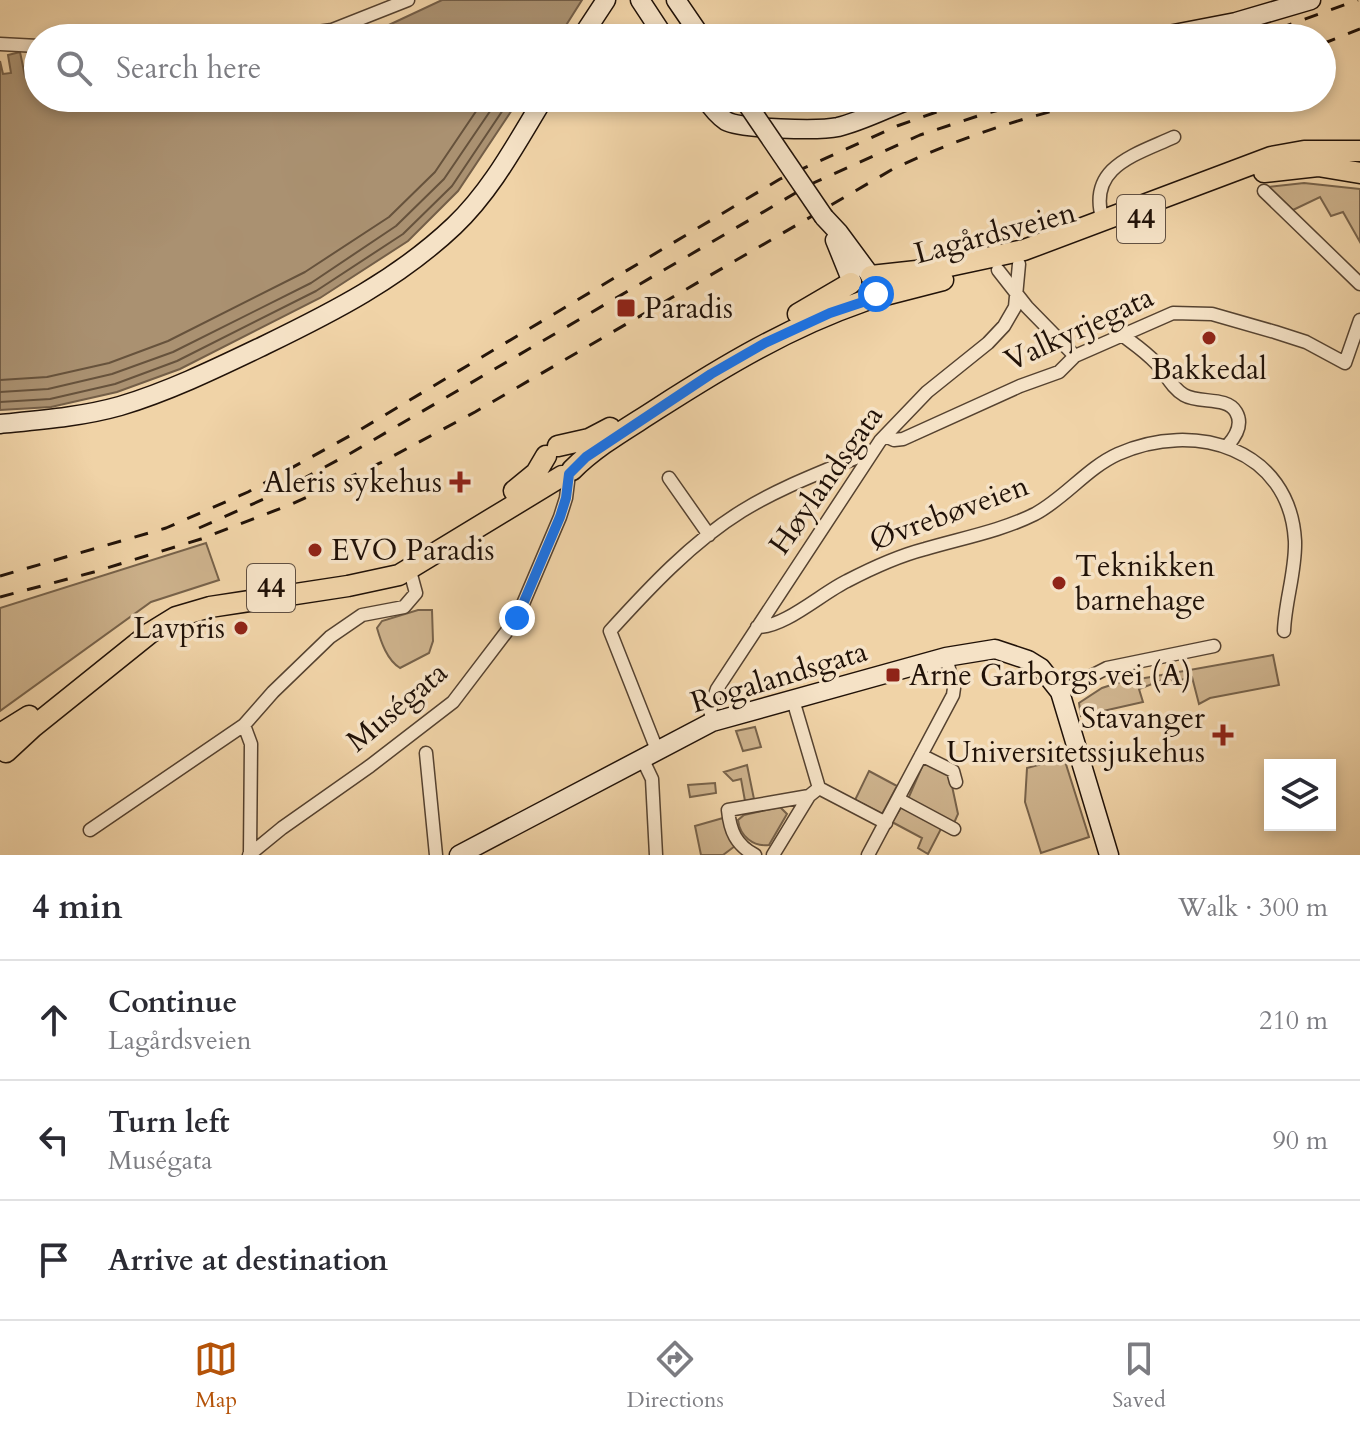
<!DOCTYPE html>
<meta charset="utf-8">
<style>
body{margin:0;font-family:Cardo,serif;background:#f7f7f7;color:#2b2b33}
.controls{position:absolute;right:24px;bottom:24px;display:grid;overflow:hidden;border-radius:0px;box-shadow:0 4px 12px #0003}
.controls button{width:72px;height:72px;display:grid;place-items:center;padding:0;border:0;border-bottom:2px solid #e1e1e2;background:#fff;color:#2b2b33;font:40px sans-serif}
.stop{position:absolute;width:24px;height:24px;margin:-18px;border:6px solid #1a73e8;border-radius:50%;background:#fff}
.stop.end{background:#1a73e8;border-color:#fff;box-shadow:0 2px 8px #0008}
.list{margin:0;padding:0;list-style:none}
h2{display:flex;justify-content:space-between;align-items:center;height:104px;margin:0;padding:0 32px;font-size:34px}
h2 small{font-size:26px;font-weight:400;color:#7c7c81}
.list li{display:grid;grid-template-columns:52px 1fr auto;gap:24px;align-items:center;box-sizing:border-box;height:120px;padding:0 32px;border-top:2px solid #e1e1e2}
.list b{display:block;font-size:30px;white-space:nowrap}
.list p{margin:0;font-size:26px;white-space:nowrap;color:#7c7c81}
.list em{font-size:26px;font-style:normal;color:#7c7c81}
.icon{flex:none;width:44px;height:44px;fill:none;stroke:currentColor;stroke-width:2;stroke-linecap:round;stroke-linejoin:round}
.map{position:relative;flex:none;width:1360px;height:855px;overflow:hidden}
.search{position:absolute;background:#fff;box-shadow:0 4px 12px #0003;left:24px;right:24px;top:24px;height:88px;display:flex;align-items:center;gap:20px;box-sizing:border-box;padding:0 28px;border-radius:44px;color:#7c7c81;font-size:30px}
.sheet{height:464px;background:#fff}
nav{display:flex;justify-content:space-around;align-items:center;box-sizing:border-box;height:112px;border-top:2px solid #e1e1e2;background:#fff;font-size:22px;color:#7c7c81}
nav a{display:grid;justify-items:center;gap:4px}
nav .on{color:#b45309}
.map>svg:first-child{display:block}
.green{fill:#cdb28c;stroke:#77624a;stroke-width:2}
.water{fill:#aa9171;stroke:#735e47;stroke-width:2}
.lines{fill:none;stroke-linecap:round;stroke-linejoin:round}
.shore{stroke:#66523c;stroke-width:2}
.street-casing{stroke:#554230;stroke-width:15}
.secondary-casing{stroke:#211208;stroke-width:21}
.primary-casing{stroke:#211208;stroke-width:23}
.street{stroke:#f5e2c6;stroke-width:12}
.secondary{stroke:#f5e2c6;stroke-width:18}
.primary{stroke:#f0d3a7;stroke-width:20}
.rail{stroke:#211208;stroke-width:3;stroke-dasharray:14 14;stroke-linecap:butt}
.secondary-bridge-casing{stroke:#211208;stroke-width:21;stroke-linecap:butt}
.secondary-bridge{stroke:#f5e2c6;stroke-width:18}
.route{stroke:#1a73e8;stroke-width:10}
.poi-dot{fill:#8f2418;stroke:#f5e2c6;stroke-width:3}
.labels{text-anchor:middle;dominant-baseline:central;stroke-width:7;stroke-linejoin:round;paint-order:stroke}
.shield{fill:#f5e2c6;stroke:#615041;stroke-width:2}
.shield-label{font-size:28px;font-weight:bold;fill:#211208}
.street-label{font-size:30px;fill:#211208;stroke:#f5e2c6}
.poi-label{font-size:30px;fill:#211208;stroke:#f5e2c6;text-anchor:start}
</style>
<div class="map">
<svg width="1360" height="855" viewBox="0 0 1360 855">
<rect width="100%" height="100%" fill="#f0d3a7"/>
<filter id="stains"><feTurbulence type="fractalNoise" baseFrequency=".0025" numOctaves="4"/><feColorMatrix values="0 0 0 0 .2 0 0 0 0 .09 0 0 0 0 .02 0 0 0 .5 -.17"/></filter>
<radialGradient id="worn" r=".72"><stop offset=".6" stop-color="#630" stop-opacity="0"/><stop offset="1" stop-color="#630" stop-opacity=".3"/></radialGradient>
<path class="green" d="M 1304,183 L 1360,189 L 1360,242 L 1343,212 L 1331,216 L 1320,197 L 1293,210 L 1267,187 Z
M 206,543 L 219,580 L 151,602 L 0,711 L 0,608 Z
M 418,610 L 432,610 L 433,641 L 429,653 L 400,668 C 387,660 381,642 377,628 L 382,621 Z
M 1273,655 L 1279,685 L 1210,698 L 1199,704 L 1192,677 L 1173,682 L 1170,677 L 1139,689 L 1143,702 L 1081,716 L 1079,703 L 1102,688 L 1117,683 Z
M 755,727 L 761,747 L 743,751 L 736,731 Z
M 1064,758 L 1089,837 L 1041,853 L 1025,802 L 1027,768 Z
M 925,760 L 949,772 L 958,814 L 954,823 L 908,799 Z
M 747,765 L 754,799 L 745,801 L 741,779 L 733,781 L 724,772 Z
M 869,771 L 897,786 L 882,814 L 855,800 Z
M 715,783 L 716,793 L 690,797 L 688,785 Z
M 902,806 L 942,827 L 928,854 L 918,848 L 922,838 L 892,822 Z
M 780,807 L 787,814 L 769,845 C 753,847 740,836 738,820 L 744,815 Z
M 723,818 L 735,846 L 723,855 L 701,855 L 695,826 Z"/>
<path class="water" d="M 442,0 L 582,0 L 558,38 L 361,38 Z
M 20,52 L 25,76 L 38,74 L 38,98 L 520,98 L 458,191 L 408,241 L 320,298 L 180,369 L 117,392 L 51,407 L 0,410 L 0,61 L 3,74 L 11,73 L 8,55 Z"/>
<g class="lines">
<path class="shore" d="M 0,380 L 47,377 L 109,363 L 168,341 L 305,272 L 389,217 L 435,172 L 485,98
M 0,392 L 48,389 L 112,374 L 173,352 L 311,283 L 396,226 L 444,179 L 499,98
M 0,402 L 50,399 L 115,384 L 177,361 L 316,291 L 403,234 L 452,186 L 511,98"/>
<g class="street-casing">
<path id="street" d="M 104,38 L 130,33 L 195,38
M 274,38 L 332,30 L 408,0
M 0,44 L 38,46
M 1264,191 L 1360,284
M 1103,221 C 1086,167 1135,155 1174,137
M 998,270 L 1027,307 L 1075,356
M 1122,335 C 1134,344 1146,352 1156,363 C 1165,373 1172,388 1184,395 C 1199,404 1227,396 1236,412 C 1243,424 1236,436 1228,445
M 885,436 L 894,440 L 903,439 L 1020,386 L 1059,372 L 1075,356 L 1173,313 L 1212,314 L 1275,332 L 1306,342 L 1345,363 L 1360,320
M 669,478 L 709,535
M 757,627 C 784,628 822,593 847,581 C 872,568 898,556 925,549 C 962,538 1001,531 1035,514 C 1065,498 1087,468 1118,454 C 1194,420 1290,448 1295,541 C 1296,571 1285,601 1284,631
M 1060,692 L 1107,668 L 1214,646
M 793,700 L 819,788 L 886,823
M 712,722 L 710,708 L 717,689 L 880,441 L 927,392 L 988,343 L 1004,326 L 1015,307 L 1019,264
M 244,725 L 251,744 L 250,854
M 657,750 L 610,631 C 649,588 692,542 742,511 C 779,488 820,473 860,456 L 867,460
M 426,753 L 436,855
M 921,755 L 953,771 L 956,782
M 642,758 L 652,779 L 656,855
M 898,799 L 954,829
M 90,830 L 244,725 L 273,692 L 330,637 L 362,615 L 404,607 L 416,593 L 410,571
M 249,855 L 282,828 L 370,766 L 453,702 L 517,618 L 560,517 L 566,498 L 569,474
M 755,855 C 736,845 730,831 728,810 L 809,796 L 819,788
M 773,855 L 809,796
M 868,855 L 953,695 L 954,688 L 946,657"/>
</g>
<g class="secondary-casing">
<path id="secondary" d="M 640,0 L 665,38
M 676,0 L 702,38
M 581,38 L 606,0
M 1153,38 L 1236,22 L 1311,0
M 705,98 C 711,107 717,115 726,121 C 741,129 819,131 838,127 C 863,121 889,107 914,98
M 824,217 L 839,233 L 870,275
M 835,240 L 852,282
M 0,424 C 40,420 81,417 120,406 C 170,391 217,368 265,345 C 333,312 398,279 454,226 C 492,190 517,142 544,98
M 459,855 L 712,722 L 946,657 L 995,649 L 1028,660 L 1041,668 L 1060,692 L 1109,855"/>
</g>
<g class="primary-casing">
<path id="primary" d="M 1264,172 L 1318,166 L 1360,173
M 871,276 L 935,269 L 1024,250 L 1271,157 L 1304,151 L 1360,151
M 873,298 L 943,280
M 798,314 L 851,283
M 558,446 L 589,439 L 610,428
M 572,470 C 597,445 628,428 657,409 C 724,366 789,327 864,301
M 514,491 L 536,473 L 546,456
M 0,734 L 29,716
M 6,752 L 33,727 L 150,633 L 176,617 L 210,607 L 348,586 L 399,575 L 562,476"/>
</g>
<use href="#street" class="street"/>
<use href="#secondary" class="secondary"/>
<use href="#primary" class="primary"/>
<path class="rail" d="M 1252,38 L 1358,0
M 1322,44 L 1360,29
M 199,528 L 273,495 L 351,453 L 811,184 L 920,135 L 987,113 L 1049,98
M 0,576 L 166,528 L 248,492 L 353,434 L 780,179 L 897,126 L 976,98
M 0,597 L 94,572 L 201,539 L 292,504 L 382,462 L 475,412 L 893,169 C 963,136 1034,113 1110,98"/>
<g class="secondary-bridge-casing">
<path id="secondary-bridge" d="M 743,98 L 824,217"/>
</g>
<use href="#secondary-bridge" class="secondary-bridge"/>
</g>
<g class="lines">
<path class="route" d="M 517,618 L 560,517 L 566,498 L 569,474 L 586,457 L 711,374 L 765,343 L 830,313 L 869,300 L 876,294"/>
</g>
<g class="poi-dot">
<rect x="616" y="298" width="20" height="20" rx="4"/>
<circle cx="1209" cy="338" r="8"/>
<path d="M456 470h8v8h8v8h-8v8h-8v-8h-8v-8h8z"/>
<circle cx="315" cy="550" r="8"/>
<circle cx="1059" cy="583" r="8"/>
<circle cx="241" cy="628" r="8"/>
<rect x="885" y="667" width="16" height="16" rx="4"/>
<path d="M1219 723h8v8h8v8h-8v8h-8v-8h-8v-8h8z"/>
</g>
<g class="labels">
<g class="shield">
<rect x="1117" y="195" width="48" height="48" rx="6"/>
<rect x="247" y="564" width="48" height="48" rx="6"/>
</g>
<g class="shield-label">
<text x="1141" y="219">44</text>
<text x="271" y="588">44</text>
</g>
<g class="street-label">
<text transform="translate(995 233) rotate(-15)">Lagårdsveien</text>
<text transform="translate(1079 329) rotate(-25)">Valkyrjegata</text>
<text transform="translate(826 480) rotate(-55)">Høylandsgata</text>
<text transform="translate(949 513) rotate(-20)">Øvrebøveien</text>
<text transform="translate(779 677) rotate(-17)">Rogalandsgata</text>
<text transform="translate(397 707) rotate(-40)">Muségata</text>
</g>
<g class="poi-label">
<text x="644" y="308">Paradis</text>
<text x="1209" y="369" text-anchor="middle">Bakkedal</text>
<text x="442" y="482" text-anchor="end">Aleris sykehus</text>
<text x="331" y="550">EVO Paradis</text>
<text x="1075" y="566">Teknikken<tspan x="1075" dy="34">barnehage</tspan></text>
<text x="225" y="628" text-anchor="end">Lavpris</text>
<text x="909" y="675">Arne Garborgs vei (A)</text>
<text x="1205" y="718" text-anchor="end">Stavanger<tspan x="1205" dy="34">Universitetssjukehus</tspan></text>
</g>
</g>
<rect width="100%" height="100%" filter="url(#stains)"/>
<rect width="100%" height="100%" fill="url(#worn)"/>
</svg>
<div class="controls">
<button><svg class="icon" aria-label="layers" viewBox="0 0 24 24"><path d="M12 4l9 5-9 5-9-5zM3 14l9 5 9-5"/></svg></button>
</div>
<div class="stop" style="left:876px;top:294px"></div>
<div class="stop end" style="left:517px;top:618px"></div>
<div class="search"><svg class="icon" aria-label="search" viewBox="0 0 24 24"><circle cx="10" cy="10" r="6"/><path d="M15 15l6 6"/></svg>Search here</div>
</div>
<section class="sheet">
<h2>4 min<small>Walk · 300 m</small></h2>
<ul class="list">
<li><svg class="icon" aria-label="ahead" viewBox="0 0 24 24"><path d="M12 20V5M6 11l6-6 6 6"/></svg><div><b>Continue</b><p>Lagårdsveien</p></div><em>210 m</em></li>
<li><svg class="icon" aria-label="left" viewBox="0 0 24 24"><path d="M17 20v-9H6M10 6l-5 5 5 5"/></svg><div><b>Turn left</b><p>Muségata</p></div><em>90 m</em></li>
<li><svg class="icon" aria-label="arrive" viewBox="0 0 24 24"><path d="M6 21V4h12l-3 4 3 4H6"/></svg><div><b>Arrive at destination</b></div></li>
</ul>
</section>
<nav>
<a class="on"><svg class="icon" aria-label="map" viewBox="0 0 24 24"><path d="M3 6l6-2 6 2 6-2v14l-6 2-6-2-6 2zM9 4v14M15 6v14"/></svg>Map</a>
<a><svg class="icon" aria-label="directions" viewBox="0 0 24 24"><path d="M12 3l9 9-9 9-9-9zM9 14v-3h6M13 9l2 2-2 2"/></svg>Directions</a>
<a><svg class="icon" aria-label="saved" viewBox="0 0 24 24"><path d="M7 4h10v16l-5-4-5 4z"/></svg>Saved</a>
</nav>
